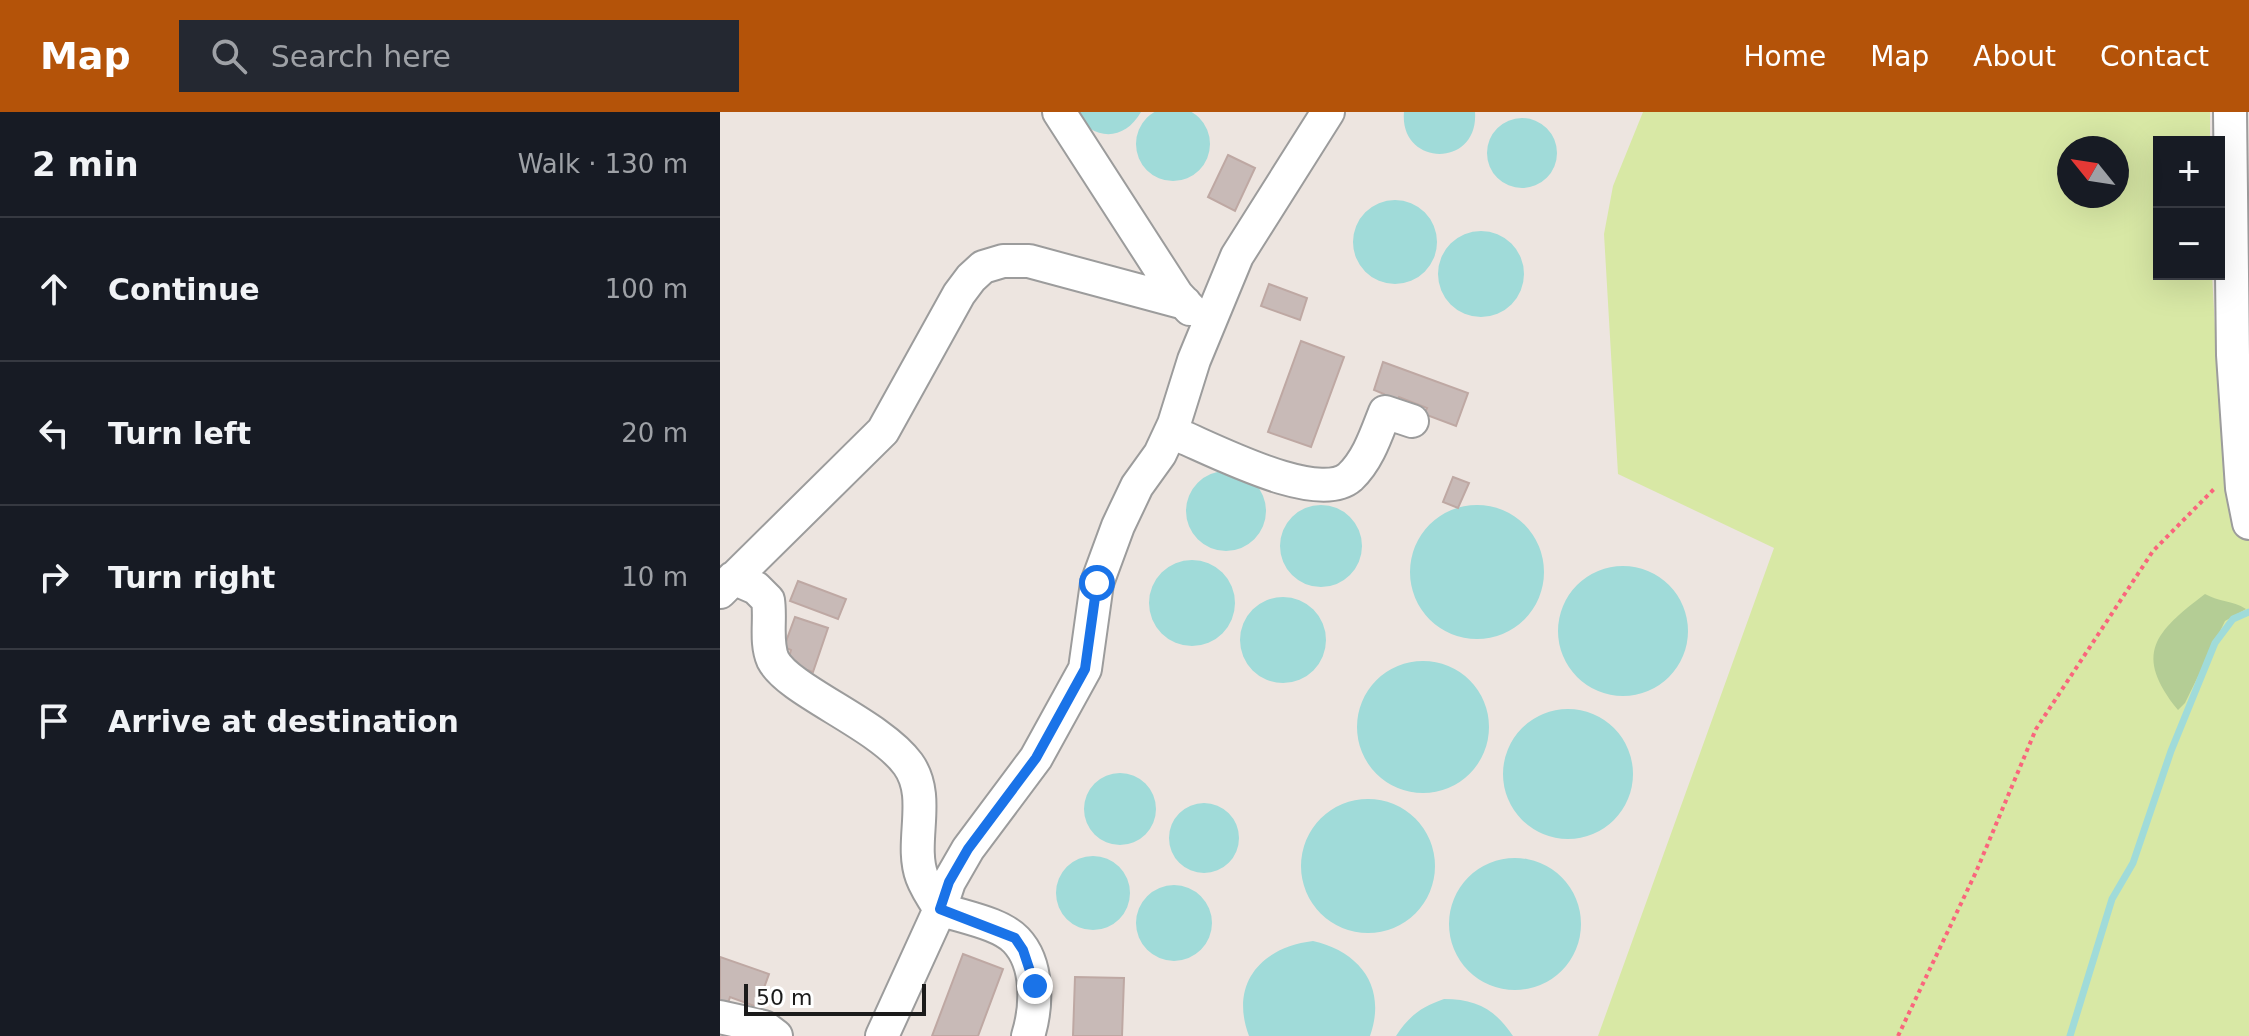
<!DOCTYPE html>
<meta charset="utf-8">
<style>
body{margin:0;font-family:"DejaVu Sans",sans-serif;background:#242831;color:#f1f3f6}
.controls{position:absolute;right:24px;top:24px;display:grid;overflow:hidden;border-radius:0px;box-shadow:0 8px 32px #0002}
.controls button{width:72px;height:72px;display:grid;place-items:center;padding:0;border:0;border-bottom:2px solid #363941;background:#171b24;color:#f1f3f6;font:40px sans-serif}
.compass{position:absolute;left:1337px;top:24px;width:72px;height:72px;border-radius:50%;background:#171b24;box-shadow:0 8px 32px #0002;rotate:300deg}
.scale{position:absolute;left:24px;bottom:20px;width:182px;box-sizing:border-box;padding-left:8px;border:4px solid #1b1b1b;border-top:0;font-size:22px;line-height:28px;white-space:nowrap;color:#1b1b1b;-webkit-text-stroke:6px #fff;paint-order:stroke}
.stop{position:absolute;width:24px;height:24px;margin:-18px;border:6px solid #1a73e8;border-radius:50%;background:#fff}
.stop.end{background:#1a73e8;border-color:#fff;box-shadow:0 2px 8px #0008}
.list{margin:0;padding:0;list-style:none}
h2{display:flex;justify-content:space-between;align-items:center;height:104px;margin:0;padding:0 32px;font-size:34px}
h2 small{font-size:26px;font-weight:400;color:#9ea1a6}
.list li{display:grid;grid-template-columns:52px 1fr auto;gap:24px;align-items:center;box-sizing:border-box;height:144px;padding:0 32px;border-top:2px solid #363941}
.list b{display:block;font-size:30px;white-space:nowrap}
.list em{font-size:26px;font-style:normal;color:#9ea1a6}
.icon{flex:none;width:44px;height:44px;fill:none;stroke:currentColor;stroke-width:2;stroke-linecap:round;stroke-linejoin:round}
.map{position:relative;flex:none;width:1529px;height:924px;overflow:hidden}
header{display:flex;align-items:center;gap:48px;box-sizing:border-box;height:112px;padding:0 40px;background:#b45309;color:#fff}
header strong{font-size:38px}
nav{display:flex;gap:44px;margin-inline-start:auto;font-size:28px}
.search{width:560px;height:72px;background:#242831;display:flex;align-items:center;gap:20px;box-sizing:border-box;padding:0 28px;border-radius:0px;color:#9ea1a6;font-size:30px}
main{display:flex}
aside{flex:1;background:#171b24}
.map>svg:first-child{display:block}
.grass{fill:#d8e8a5;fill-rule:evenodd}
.forest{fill:#b4cd95}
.water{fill:#a0dbd9}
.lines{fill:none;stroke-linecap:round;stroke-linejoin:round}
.stream{stroke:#a0dbd9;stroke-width:7}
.building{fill:#c8bab7;stroke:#bea8a3;stroke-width:2}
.minor-casing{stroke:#9c9c9c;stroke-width:36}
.path{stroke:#fa657c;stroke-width:4;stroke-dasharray:4 4;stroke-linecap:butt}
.minor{stroke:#fff;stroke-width:32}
.route{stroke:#1a73e8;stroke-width:10}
</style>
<header>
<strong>Map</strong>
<div class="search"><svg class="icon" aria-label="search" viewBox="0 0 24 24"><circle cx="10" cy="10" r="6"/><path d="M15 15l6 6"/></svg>Search here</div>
<nav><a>Home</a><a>Map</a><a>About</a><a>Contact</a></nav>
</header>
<main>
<aside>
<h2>2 min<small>Walk · 130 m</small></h2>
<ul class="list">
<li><svg class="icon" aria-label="ahead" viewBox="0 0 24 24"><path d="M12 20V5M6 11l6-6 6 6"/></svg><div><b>Continue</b></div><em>100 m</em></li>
<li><svg class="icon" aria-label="left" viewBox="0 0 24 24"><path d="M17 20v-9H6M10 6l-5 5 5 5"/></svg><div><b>Turn left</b></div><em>20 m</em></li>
<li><svg class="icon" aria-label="right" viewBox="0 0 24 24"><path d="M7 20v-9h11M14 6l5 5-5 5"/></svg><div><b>Turn right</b></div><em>10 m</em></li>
<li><svg class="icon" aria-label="arrive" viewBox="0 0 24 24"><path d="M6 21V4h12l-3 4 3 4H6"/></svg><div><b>Arrive at destination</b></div></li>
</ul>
</aside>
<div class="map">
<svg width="1529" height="924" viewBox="0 0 1529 924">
<rect width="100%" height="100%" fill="#ede5e0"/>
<path class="grass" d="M 923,0 L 1490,0 L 1490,30 L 1439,30 L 1439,162 L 1492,162 L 1499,289 L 1529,262 L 1529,924 L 878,924 L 1054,436 L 898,362 L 884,122 L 893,74 ZM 1349,36 L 1397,36 L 1397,84 L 1349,84 Z"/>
<path class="forest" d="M 1485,482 C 1499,490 1512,488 1526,497 L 1505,509 L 1465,591 L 1458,598 C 1413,542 1435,520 1485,482 Z"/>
<path class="water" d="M416 32a37 37 0 1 1 74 0a37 37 0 1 1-74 0Z
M 354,0 L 421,0 C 403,31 372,28 354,0 Z
M 684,0 L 755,0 C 759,57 679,55 684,0 Z
M767 41a35 35 0 1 1 70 0a35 35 0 1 1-70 0Z
M633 130a42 42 0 1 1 84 0a42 42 0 1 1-84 0Z
M718 162a43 43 0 1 1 86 0a43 43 0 1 1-86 0Z
M466 399a40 40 0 1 1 80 0a40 40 0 1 1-80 0Z
M560 434a41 41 0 1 1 82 0a41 41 0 1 1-82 0Z
M690 460a67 67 0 1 1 134 0a67 67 0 1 1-134 0Z
M429 491a43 43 0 1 1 86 0a43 43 0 1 1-86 0Z
M838 519a65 65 0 1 1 130 0a65 65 0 1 1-130 0Z
M520 528a43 43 0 1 1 86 0a43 43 0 1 1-86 0Z
M637 615a66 66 0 1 1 132 0a66 66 0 1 1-132 0Z
M783 662a65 65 0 1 1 130 0a65 65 0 1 1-130 0Z
M364 697a36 36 0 1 1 72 0a36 36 0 1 1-72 0Z
M581 754a67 67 0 1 1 134 0a67 67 0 1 1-134 0Z
M449 726a35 35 0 1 1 70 0a35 35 0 1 1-70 0Z
M336 781a37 37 0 1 1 74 0a37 37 0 1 1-74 0Z
M729 812a66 66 0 1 1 132 0a66 66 0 1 1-132 0Z
M416 811a38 38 0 1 1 76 0a38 38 0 1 1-76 0Z
M 593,829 C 641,840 667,876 650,924 L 529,924 C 509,871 542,835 593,829 Z
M 724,887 C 756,887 775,897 793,924 L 676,924 C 689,904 701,895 724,887 Z"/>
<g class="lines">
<path class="stream" d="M 1350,924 L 1392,787 L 1413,751 L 1451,639 L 1495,531 L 1513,507 L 1529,500"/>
</g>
<path class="building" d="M 508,43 L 535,56 L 515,99 L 488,85 Z
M 549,172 L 587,186 L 580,208 L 541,194 Z
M 581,229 L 624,245 L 591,335 L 548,320 Z
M 663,250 L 748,281 L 736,314 L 704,302 L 707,296 L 679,285 L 675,296 L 661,291 L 664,282 L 654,278 Z
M 733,365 L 749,371 L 738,396 L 723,390 Z
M 78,469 L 126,487 L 118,507 L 70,489 Z
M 75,505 L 108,516 L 93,560 L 67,551 L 71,538 L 64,535 Z
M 243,842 L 283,857 L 258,924 L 212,924 Z
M 0,845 L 49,862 L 37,895 L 10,885 L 8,891 L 0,888 Z
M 355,865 L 404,866 L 402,924 L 353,924 Z"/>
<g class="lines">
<g class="minor-casing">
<path id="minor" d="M 339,0 L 457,183 L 470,197
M 1510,0 L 1513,243 L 1522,376 L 1529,411
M 451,320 C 487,334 597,394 630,365 C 648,348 656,323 665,300 L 692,309
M 13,466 L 36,476 L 48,488 C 51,507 45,530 53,548 C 69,579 159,612 188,652 C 212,685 189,730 202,765 C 206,776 214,788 220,797 C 242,805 280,811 296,828 C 319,852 317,895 308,924
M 0,480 L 163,319 L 239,182 L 251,166 L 263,155 L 283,149 L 309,149 L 465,191
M 0,905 L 44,915 L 56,924
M 162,924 L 220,797 L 229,770 L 248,737 L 316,646 L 365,557 L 377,471 L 398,414 L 417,374 L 440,342 L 454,312 L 474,248 L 517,144 L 608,0"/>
</g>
<path class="path" d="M 1178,924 L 1256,760 L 1316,617 L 1433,439 L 1495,376"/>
<use href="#minor" class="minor"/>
</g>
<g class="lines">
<path class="route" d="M 315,874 L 303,838 L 295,826 L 220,797 L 229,770 L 248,737 L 316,646 L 365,557 L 377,471"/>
</g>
</svg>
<div class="controls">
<button>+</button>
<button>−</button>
</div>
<svg class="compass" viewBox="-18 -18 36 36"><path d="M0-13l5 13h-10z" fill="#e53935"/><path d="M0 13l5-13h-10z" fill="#9ea1a6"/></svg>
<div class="scale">50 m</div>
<div class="stop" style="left:377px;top:471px"></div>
<div class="stop end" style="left:315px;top:874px"></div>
</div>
</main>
